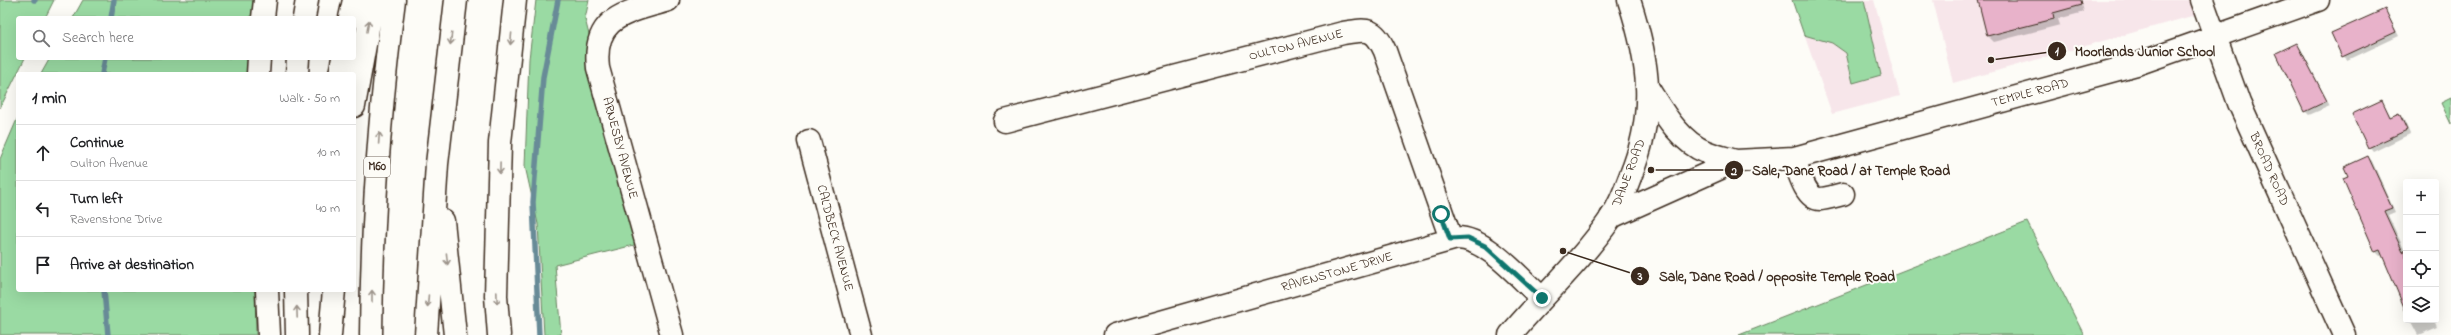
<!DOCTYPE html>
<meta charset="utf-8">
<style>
body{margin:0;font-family:"Indie Flower",sans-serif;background:#f6f6f6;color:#202124}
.controls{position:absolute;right:12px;bottom:12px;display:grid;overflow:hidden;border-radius:4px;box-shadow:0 4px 16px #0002}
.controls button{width:36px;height:36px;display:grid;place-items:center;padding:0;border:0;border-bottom:1px solid #e0e0e0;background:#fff;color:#202124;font:20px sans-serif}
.stop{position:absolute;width:12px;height:12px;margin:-9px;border:3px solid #0f766e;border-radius:50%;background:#fff}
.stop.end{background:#0f766e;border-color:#fff;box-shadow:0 1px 4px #0008}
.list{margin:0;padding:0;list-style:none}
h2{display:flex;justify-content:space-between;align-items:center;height:52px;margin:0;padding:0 16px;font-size:17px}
h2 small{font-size:13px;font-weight:400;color:#757577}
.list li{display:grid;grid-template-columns:26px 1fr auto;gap:12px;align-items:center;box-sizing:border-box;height:56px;padding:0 16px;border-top:1px solid #e0e0e0}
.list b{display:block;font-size:15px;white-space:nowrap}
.list p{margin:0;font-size:13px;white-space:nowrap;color:#757577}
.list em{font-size:13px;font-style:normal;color:#757577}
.icon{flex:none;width:22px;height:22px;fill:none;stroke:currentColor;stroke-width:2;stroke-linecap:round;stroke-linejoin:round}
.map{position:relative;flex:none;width:2451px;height:335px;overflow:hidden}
.search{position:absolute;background:#fff;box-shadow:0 4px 16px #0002;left:16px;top:16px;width:340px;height:44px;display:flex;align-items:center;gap:10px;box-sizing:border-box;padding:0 14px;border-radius:4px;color:#757577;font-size:15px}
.panel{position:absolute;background:#fff;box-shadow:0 4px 16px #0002;left:16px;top:72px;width:340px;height:220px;border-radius:4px}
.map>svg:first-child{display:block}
.built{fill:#f7e6ea}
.green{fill:#9adaa3;stroke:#6a8260}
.shadow{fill:#0003}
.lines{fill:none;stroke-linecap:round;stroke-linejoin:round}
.stream{stroke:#688b97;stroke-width:5.5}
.building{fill:#e8b2ca;stroke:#3b2a1e}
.minor-casing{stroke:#3b2a1e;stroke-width:25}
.major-casing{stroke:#3b2a1e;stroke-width:25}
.highway-casing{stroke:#3b2a1e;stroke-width:25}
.minor{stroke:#fdfcf7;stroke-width:22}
.major{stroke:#fdfcf7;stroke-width:22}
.highway{stroke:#fdfcf7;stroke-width:22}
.oneway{stroke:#9c938a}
.route{stroke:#0f766e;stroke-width:5}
.labels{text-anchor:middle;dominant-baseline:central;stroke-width:4;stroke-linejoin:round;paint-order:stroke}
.shield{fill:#fdfcf7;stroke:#75695f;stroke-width:1}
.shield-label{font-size:12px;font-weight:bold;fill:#3b2a1e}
.street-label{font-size:13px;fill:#3b2a1e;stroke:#fdfcf7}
.leader{fill:none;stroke:#3b2a1e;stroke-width:1.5}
.callout-dot{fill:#3b2a1e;stroke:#fdfcf7;stroke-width:1.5}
.mark-label{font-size:12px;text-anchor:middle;font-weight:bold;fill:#fff}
.callout-label{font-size:14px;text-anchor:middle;font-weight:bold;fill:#3b2a1e;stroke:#fdfcf7;stroke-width:4;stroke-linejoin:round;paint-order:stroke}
</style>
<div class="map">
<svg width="2451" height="335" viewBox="0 0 2451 335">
<rect width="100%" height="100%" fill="#fdfcf7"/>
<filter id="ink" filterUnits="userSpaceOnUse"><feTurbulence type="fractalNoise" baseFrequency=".025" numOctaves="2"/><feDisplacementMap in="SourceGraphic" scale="8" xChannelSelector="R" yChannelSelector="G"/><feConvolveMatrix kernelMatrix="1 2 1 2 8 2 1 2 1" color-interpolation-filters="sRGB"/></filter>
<g filter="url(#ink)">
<path class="built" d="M 1792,0 L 1874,0 L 1900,96 L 1832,114 Z
M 1933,0 L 2195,0 L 2199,14 L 1953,83 Z"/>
<path class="green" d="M 0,0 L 54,0 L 45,18 L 18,18 L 18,58 L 25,58 L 0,108 Z
M 83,0 L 258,0 L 256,18 L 73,18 Z
M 536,0 L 589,0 L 585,19 L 642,243 L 555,265 L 561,335 L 544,335 L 538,224 L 525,166 L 529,59 Z
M 1792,0 L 1864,0 L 1881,75 L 1853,83 L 1846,53 L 1832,43 L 1804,35 Z
M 50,58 L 253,58 L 252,74 L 41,74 Z
M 2451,98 L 2451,124 L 2441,103 Z
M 18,117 L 18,290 L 255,290 L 256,335 L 0,335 L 0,159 Z
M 2027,222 L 2084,335 L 1739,335 Z"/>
<path class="shadow" d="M 1979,0 L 2081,0 L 2084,12 L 2058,19 L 2060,25 L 1994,42 L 1988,36 Z
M 2385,10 L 2399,36 L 2348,60 L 2343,56 Z
M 2297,44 L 2301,49 L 2330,106 L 2309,115 L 2305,111 Z
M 2382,101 L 2391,117 L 2398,114 L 2403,118 L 2410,134 L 2373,152 L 2369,147 Z
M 2368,157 L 2372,161 L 2395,212 L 2388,215 L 2406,253 L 2406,310 L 2383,255 L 2380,256 L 2376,252 L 2345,179 Z
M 2410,320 L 2435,320 L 2438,327 L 2418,335 Z"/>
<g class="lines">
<path class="stream" d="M 34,0 L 35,0
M 111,18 L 114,0
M 102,74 L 105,58
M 104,290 L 108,335
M 539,335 L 533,202 L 543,77 L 558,0"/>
</g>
<path class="building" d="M 1978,0 L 2081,0 L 2082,5 L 2053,13 L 2054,19 L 1987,36 Z
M 2385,9 L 2396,32 L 2342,57 L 2331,33 Z
M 2297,43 L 2327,101 L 2304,112 L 2276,53 Z
M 2382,100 L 2390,117 L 2399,113 L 2407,130 L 2368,148 L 2352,114 Z
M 2368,156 L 2392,208 L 2384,211 L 2403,252 L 2406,250 L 2406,312 L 2380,250 L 2375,252 L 2343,178 L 2348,176 L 2344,167 Z"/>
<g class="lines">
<g class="minor-casing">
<path id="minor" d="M 668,0 C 628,13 592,15 598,68 L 672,335
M 2202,0 L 2239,103 L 2344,335
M 263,18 L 265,0
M 258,74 L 259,58
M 1649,90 C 1663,112 1680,142 1706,152 C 1716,156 1726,158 1736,161
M 1005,121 L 1343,33 C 1367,29 1374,27 1385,51 L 1451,239
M 809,141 L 861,335
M 1794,158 C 1798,169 1805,200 1821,199 C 1828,198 1836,196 1843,194
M 1611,217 L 1736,161 L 1794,158 L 2137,64 L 2318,0
M 267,290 L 269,335
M 1115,335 L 1457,238 C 1487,238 1520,279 1542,298"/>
</g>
<g class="major-casing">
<path id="major" d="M 1510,335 C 1543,296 1582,260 1611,218 C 1619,206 1625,191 1630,177 C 1656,114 1650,64 1629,0"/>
</g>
<g class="highway-casing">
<path id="highway" d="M 304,18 L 307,0
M 350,18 L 354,0
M 297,74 L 298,58
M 340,74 L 343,58
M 354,106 L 373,0
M 443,221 L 455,335
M 296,290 L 297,335
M 330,335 L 334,290
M 371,335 C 372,222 379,112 394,0
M 426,335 L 437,164 L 456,0
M 499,335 L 496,296 L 500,143 L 515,0"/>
</g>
<use href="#minor" class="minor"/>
<use href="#major" class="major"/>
<use href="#highway" class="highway"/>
</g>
<defs><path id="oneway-shaft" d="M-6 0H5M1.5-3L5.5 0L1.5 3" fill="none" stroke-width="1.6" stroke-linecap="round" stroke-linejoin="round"/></defs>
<g class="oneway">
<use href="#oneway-shaft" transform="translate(368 26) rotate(-80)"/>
<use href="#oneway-shaft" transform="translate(451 39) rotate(97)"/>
<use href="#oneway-shaft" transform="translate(511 39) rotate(96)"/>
<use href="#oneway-shaft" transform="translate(379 138) rotate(-86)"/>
<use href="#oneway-shaft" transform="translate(500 168) rotate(91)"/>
<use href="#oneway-shaft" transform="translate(447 259) rotate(84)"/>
<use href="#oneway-shaft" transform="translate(372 296) rotate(-90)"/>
<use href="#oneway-shaft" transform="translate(497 298) rotate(88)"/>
<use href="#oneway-shaft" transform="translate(428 301) rotate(94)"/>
<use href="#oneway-shaft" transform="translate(297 312) rotate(-92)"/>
</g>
</g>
<g class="lines" filter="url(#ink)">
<path class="route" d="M 1441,214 L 1450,239 L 1468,238 L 1485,246 L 1542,298"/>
</g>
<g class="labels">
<rect class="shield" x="364" y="157" width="26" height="20" rx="3"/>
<g class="shield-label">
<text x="377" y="167">M60</text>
</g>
<g class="street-label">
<text transform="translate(1296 45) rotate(-14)">OULTON AVENUE</text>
<text transform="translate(2030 93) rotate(-15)">TEMPLE ROAD</text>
<text transform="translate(620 148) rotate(75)">ARNESBY AVENUE</text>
<text transform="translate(2269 169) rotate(66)">BROAD ROAD</text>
<text transform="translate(1629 173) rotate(-69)">DANE ROAD</text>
<text transform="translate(835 238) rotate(75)">CALDBECK AVENUE</text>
<text transform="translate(1337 272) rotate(-16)">RAVENSTONE DRIVE</text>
</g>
</g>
<path class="leader" d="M1991 60L2057 51M1651 170L1734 170M1563 251L1640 276"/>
<g class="callout-dot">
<circle cx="1991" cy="60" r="4"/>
<circle cx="1651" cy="170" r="4"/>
<circle cx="1563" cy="251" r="4"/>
<circle cx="2057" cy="51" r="10"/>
<circle cx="1734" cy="170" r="10"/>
<circle cx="1640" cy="276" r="10"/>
</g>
<g class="mark-label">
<text x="2057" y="55">1</text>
<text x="1734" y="175">2</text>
<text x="1640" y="280">3</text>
</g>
<g class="callout-label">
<text x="2145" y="56">Moorlands Junior School</text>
<text x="1851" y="175">Sale, Dane Road / at Temple Road</text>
<text x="1777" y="281">Sale, Dane Road / opposite Temple Road</text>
</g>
</svg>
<div class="controls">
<button>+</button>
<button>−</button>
<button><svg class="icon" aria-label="locate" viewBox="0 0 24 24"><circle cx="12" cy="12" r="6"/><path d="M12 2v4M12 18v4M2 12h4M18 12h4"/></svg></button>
<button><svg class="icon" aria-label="layers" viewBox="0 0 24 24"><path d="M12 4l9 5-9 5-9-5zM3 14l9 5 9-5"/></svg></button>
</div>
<div class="stop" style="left:1441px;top:214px"></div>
<div class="stop end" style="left:1542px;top:298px"></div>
<div class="search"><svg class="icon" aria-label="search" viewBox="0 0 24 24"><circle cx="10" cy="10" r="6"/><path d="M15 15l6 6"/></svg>Search here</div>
<section class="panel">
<h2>1 min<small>Walk · 50 m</small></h2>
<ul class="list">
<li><svg class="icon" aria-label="ahead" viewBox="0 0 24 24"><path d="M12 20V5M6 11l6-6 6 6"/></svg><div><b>Continue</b><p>Oulton Avenue</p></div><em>10 m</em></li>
<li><svg class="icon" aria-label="left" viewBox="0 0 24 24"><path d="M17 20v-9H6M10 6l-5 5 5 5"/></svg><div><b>Turn left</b><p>Ravenstone Drive</p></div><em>40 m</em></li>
<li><svg class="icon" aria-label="arrive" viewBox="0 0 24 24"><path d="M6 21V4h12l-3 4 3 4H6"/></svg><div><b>Arrive at destination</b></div></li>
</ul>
</section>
</div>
